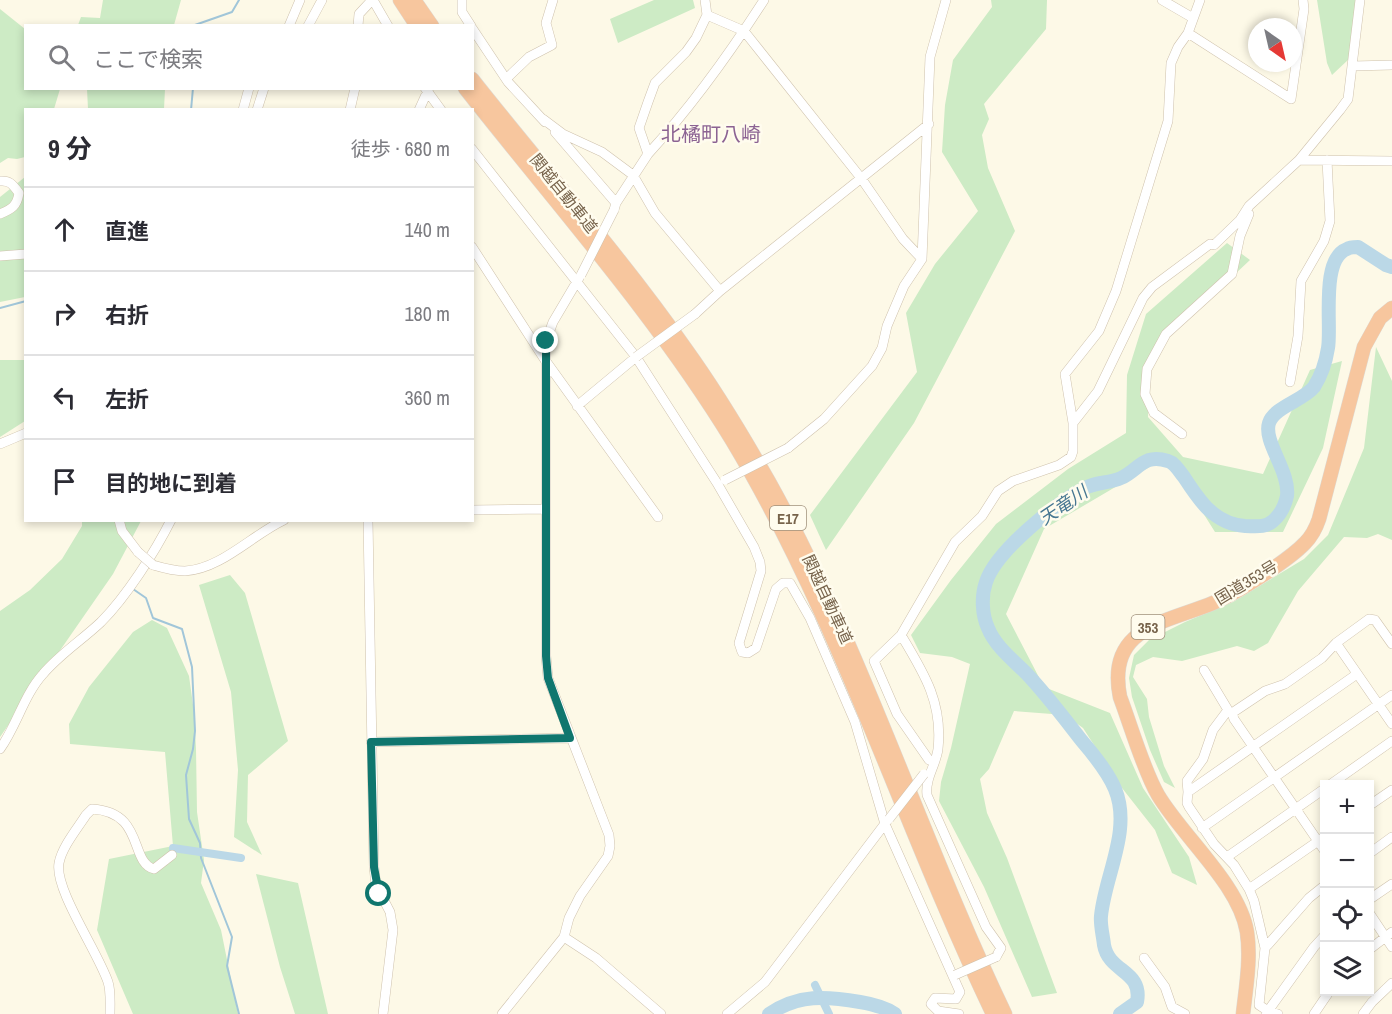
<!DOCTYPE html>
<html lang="ja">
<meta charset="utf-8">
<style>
body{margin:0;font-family:"Archivo Narrow","Noto Sans JP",sans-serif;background:#f2f2f3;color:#2b2b33}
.controls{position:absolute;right:18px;bottom:18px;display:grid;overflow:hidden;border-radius:0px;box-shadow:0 3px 9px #0003}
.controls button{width:54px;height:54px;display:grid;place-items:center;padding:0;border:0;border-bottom:2px solid #e1e1e2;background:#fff;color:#2b2b33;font:30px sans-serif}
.compass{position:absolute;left:1248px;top:18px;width:54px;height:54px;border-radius:50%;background:#fff;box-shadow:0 3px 9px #0003;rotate:146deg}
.stop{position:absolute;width:18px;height:18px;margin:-14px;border:4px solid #0f766e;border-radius:50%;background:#fff}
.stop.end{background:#0f766e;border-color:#fff;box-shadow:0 2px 6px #0008}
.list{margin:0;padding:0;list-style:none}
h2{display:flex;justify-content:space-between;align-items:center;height:78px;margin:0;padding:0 24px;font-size:26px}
h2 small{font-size:20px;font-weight:400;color:#7c7c81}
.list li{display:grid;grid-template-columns:39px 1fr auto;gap:18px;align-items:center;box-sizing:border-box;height:84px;padding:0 24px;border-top:2px solid #e1e1e2}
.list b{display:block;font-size:22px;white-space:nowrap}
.list em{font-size:20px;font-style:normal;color:#7c7c81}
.icon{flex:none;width:33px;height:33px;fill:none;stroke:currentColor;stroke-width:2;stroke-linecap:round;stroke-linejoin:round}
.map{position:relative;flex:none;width:1392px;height:1014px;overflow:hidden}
.search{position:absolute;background:#fff;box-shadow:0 3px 9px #0003;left:24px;top:24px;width:450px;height:66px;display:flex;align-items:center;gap:15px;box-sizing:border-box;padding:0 21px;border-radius:0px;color:#7c7c81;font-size:22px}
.panel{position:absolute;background:#fff;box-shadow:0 3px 9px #0003;left:24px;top:108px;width:450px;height:414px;border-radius:0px}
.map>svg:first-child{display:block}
.green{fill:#cdebc5}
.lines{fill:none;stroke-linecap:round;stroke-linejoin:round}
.stream{stroke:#a1c6d9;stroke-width:2}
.canal{stroke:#bbd8e7;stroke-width:8}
.river{stroke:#bbd8e7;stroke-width:14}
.minor-casing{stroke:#cfc2ad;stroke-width:10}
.highway-casing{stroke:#dedad4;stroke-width:15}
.minor{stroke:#fff;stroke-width:9}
.highway{stroke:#f7c69e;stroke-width:14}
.minor-bridge-casing{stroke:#cfc2ad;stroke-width:10;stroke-linecap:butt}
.minor-bridge{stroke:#fff;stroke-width:9}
.route{stroke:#0f766e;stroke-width:8}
.labels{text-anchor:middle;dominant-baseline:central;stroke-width:5;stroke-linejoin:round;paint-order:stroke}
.shield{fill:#fffcee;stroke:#a0917c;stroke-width:1.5}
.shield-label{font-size:15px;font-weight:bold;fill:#77634b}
.street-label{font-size:16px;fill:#77634b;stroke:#fffcee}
.water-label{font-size:18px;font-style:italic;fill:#477792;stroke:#fffcee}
.quarter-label{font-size:20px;fill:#8c6393;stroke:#fffcee}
</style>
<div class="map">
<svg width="1392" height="1014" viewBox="0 0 1392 1014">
<rect width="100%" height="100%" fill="#fdf9e7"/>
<path class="green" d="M 103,0 L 181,0 L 174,25 L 78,25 L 81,17 L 100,18 Z
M 654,0 L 693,0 L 695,8 L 618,43 L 610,19 Z
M 991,0 L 1047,0 L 1046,29 L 984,104 L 989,119 L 982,135 L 988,168 L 1015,231 L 914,423 L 826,550 L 810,515 L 917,372 L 906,313 L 935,264 L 978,211 L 942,152 L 945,105 L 953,60 L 992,7 Z
M 1317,0 L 1357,0 L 1349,59 L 1332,75 L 1327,63 Z
M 0,9 L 25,29 L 26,88 L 60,89 L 54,109 L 26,110 L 25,157 L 17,159 L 8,158 L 0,163 Z
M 87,89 L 165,89 L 164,109 L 88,109 Z
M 25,177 L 25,297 L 0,302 L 0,197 Z
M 1227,243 L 1250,260 L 1151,353 L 1148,417 L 1183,457 L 1263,474 L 1310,370 L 1342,361 L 1323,448 L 1283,532 L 1215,532 L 1183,481 L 1163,459 L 1044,529 L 1006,614 L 1044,687 L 1110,713 L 1143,788 L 1189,857 L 1197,885 L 1172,873 L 1155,830 L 1122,788 L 1083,728 L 1065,715 L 1014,711 L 989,769 L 980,779 L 987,813 L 1007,858 L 1057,993 L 1032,997 L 984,887 L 939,801 L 941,782 L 951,748 L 970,664 L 952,657 L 920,653 L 911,635 L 951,580 L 996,524 L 1068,469 L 1126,433 L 1127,375 L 1146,314 Z
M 1376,347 L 1392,381 L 1392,540 L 1378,534 L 1367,538 L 1344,537 L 1298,591 L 1268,643 L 1254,651 L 1237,646 L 1182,661 L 1153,657 L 1136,665 L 1133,677 L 1147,699 L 1149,717 L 1164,766 L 1175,788 L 1164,782 L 1150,750 L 1132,697 L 1129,678 L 1134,655 L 1149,640 L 1185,622 L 1233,602 L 1304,559 L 1328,535 L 1364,448 Z
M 0,360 L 26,360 L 25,421 L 0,437 Z
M 82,521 L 141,521 L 113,574 L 0,737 L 0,611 L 30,590 L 62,559 L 82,526 Z
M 230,575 L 245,593 L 288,741 L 248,775 L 247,822 L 262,855 L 234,837 L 238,770 L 231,692 L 199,585 Z
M 152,620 L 167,628 L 189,676 L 194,712 L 196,749 L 197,812 L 204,860 L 201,883 L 221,930 L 238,1014 L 133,1014 L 97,930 L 109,859 L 173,846 L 165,752 L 70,744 L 69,724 L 89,687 L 133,632 Z
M 256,874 L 298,883 L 328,1014 L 295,1014 L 280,967 Z"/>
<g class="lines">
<path class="stream" d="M 192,26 L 232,12 L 239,0
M 191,110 L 193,88
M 0,308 L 26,301
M 133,589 L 146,598 L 153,618 L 182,629 L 192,667 L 195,731 L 193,749 L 186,775 L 189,819 L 200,843 L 201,858 L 232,937 L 227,966 L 239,1014"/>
<path class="canal" d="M 173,848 L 241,858
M 815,985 L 829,1014"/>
<path class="river" d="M 769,1014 C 799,994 826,996 860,1002 C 872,1004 885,1007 895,1014
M 1120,1014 L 1137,1002 C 1143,970 1109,973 1104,945 C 1103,935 1100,925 1101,916 C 1105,875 1132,830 1115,789 C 1108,772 1094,755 1082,741 C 1064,718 1046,694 1026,673 C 1013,660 995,646 988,628 C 982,615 981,596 986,582 C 996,551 1057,502 1087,487 C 1098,482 1110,483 1121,478 C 1139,470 1143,453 1168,461 C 1175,463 1179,471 1184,477 C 1199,500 1214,524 1245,526 C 1255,526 1265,528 1273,521 C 1280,515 1285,505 1287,496 C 1290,471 1263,442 1269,423 C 1274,407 1304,400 1314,387 C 1321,376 1326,361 1328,348 C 1332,326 1320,259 1347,249 C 1350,247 1355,247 1358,247 L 1386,265 L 1392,267"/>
<g class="minor-casing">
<path id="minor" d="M 373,0 L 388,26
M 462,0 L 462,12 L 471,26
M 1162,0 L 1193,18
M 707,15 L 744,31 L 861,178 L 903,239 L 922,259
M 289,26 L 300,0
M 308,26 L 322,0
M 358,26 L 359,14 L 372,0
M 472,28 L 508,82 L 545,122
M 1188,33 L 1291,99 L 1304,9 L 1303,0
M 1353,66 L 1392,65
M 506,79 L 529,57 L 552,45 L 546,23 L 553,0
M 425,88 L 441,110
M 243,110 L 249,88
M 257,110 L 264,88
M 350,110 L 355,88
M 419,110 L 429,88
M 543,119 L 563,134 L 602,152 L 633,175 L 655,213 L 720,291
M 555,132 L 616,203
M 472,149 L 636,357 L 717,483 L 754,547 L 760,562 L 761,571 L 739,643 L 742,652 L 748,653 L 756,648 L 776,589 L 783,583 L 790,583 L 810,618 L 855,722 L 885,824 L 960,992 L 956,999 L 935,998 L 931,1004 L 938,1011 L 959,1014
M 648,154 C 693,105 728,56 764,0
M 1299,160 L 1392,161
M 0,181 C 10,180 13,185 19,193 C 17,206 12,209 0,214
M 614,210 L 616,203 L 648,154 L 639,128 L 648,102 L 655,83 L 686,52 L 696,38 L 707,15 L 705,0
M 472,247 L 545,360 L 658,517
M 0,256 L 26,254
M 695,314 L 720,291 L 929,124
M 1290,382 L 1298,336 L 1301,281 L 1324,241 L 1330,221 L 1327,160
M 577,406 L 636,357
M 1073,423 L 1098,391 L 1143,298 L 1152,287 L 1210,244 L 1214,245 L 1240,220 L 1249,206 L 1299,160 L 1340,110 L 1348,99 L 1360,0
M 1182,434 L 1154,413 L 1145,394 L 1147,369 L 1166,334 L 1232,274 L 1240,236 L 1249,214
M 0,444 L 26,433
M 788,448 L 824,419 L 872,366 L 882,348 L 887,326 L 904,286 L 922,259 L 930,57 L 946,0
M 472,510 L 546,509
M 119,520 L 122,531 L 138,552
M 368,520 L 374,867 L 376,885 L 390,912 L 393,930 L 383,1014
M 153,565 C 163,568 174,571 185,571 C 221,569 252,535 284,520
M 901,635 C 924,673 943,703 938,749 C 936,765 925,778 927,795 L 986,927 L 1001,948 L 996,957
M 1336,643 L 1392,724
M 371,742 L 570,738
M 0,749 C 17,725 24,695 43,674 C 60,654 82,640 101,622 C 126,597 155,552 171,520
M 929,760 L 897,714 L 874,661 L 901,635 L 955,542 L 982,516 L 998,491 L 1013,481 L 1059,465 L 1071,457 L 1073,451 L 1073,423 L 1065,374 L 1099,331 L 1116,291 L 1168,121 L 1171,63 L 1178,47 L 1188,33 L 1200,0
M 1331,784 L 1392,741
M 1188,792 L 1187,781 L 1203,759 L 1213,730 L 1228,710 L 1204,670
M 1370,805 L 1392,790
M 1202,828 L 1392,695
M 1324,850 L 1234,719 L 1232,713 L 1265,691 L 1285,684 L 1322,658 L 1336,643 L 1369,619 L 1375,620 L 1392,644
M 1370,853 L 1392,837
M 1227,857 L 1324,789
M 1249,889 L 1324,837
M 1370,899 L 1392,884
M 1370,914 L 1392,947
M 564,937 L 596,958 L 661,1014
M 1265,948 L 1309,898 L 1324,886
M 1370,949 L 1392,932
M 1144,958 L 1165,987 L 1172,1007 L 1185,1014
M 110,1014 C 110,1004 111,991 108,982 C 98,952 54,889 59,863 C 62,847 77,829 86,815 L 92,809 C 145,812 129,862 154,869 L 172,855
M 502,1014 L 564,937 L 569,918 L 580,896 L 608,856 L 610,846 L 609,835 L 548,678 L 546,656 L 546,341 L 553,322 L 579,278
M 727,1014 L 765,982 L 887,821
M 1266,1014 L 1268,1011 L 1259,1005 L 1265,948 L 1254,901 L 1249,889 L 1234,865 L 1214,844 L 1189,807 L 1187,803 L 1188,792 L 1357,674
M 1278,1014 L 1268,1011 L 1314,947 L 1324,936
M 1314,1014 L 1329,992
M 1363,1014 L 1372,1002 L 1392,983"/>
</g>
<g class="highway-casing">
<path id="highway" d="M 400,0 L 417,26
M 414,0 L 432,26
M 472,79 C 543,169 620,255 685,348 C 716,391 743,436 769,482 C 864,652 921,839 1005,1014
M 465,88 C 556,204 655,314 732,440 C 841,622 902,824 993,1014
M 1243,1014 C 1246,987 1251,959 1247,932 C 1239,884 1183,837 1158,795 C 1143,769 1131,726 1120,697 C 1106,627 1165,623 1213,603 C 1236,594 1289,560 1305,543 C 1312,536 1316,528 1319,519 L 1364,347 L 1380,318 L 1392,308"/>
</g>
<use href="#minor" class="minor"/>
<use href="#highway" class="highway"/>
<g class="minor-bridge-casing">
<path id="minor-bridge" d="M 581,275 L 614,210
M 636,357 L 695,314
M 725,480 L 788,448
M 138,552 L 153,565
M 889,819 L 924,774
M 955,975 L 996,957"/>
</g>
<use href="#minor-bridge" class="minor-bridge"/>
</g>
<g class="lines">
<path class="route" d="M 379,894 L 374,867 L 371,742 L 570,738 L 548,678 L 546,656 L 546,341"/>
</g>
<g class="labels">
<g class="shield">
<rect x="770" y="506" width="36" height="24" rx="4.5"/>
<rect x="1131.5" y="615" width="33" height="24" rx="4.5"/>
</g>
<g class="shield-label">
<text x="788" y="518">E17</text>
<text x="1148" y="627">353</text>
</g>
<g class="street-label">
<text transform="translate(564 193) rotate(51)">関越自動車道</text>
<text transform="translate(1246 582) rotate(-31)">国道353号</text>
<text transform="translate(828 599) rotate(65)">関越自動車道</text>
</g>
<g class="water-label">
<text transform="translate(1063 505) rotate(-34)">天竜川</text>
</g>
<g class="quarter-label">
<text x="711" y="133">北橘町八崎</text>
</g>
</g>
</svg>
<div class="controls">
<button>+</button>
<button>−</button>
<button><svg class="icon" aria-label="locate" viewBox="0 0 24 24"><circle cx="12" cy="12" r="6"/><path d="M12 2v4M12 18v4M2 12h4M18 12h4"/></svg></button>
<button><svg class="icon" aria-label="layers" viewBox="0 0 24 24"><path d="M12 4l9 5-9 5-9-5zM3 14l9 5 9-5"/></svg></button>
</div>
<svg class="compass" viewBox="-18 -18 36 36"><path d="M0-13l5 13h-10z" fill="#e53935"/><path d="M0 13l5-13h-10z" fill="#7c7c81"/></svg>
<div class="stop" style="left:379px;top:894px"></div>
<div class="stop end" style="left:546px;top:341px"></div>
<div class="search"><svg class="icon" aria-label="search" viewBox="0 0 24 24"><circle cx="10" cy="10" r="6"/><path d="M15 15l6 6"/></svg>ここで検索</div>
<section class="panel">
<h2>9 分<small>徒歩 · 680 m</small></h2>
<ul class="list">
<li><svg class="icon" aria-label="ahead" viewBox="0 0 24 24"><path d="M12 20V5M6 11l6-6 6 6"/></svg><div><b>直進</b></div><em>140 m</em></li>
<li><svg class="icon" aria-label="right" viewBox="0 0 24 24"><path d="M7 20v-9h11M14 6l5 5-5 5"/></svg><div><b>右折</b></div><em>180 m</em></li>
<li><svg class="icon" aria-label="left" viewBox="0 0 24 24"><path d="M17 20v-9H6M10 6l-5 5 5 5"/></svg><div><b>左折</b></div><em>360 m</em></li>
<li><svg class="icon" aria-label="arrive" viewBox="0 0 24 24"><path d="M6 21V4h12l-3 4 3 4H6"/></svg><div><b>目的地に到着</b></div></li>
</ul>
</section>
</div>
